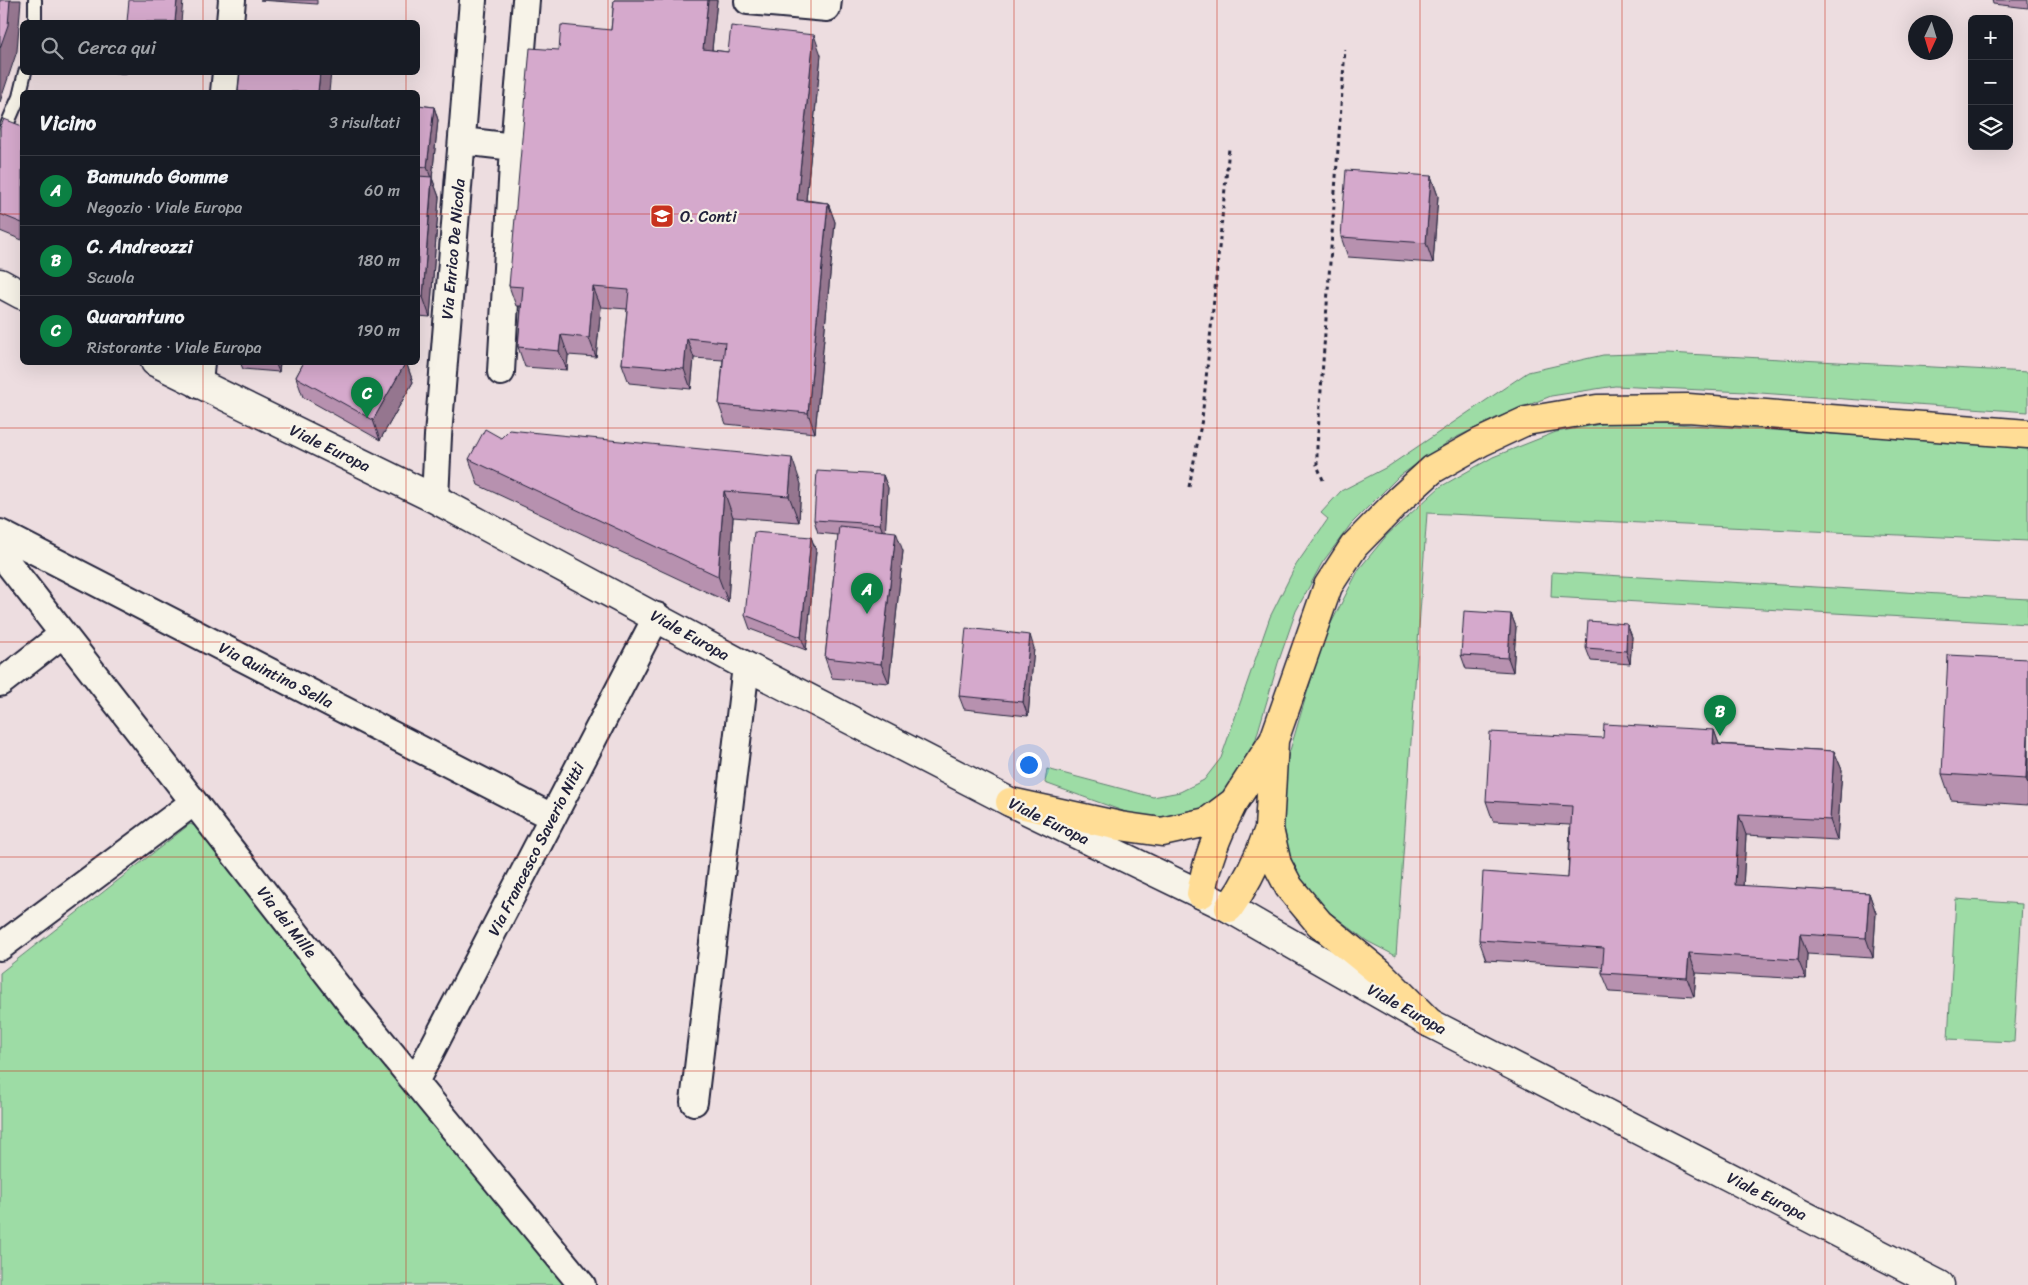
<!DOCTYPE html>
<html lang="it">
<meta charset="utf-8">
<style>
body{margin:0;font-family:Sriracha,sans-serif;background:#242831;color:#f1f3f6}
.controls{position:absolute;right:15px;top:15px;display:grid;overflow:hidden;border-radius:8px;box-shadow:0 5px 20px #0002}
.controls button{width:45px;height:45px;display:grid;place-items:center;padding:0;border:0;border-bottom:1px solid #363941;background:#171b24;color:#f1f3f6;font:25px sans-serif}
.compass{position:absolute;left:1908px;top:15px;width:45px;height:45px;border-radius:50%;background:#171b24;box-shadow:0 5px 20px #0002;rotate:184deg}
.you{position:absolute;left:1028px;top:764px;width:18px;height:18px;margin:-12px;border:4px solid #fff;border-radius:50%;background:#1a73e8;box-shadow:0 0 0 8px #1a73e833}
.badge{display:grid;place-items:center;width:32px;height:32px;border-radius:50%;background:#0b8043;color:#fff;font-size:16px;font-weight:700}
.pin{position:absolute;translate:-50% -41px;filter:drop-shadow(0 1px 2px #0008)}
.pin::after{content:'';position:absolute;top:26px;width:18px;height:15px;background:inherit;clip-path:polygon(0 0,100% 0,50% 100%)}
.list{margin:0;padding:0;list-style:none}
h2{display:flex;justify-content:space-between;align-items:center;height:65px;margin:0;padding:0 20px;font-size:21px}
h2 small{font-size:16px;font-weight:400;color:#9ea1a6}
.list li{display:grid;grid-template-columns:32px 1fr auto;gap:15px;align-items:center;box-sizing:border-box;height:70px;padding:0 20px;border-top:1px solid #363941}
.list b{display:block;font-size:19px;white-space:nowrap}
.list p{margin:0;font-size:16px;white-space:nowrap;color:#9ea1a6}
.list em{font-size:16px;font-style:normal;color:#9ea1a6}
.icon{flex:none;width:28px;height:28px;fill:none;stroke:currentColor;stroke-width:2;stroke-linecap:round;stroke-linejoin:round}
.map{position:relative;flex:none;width:2028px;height:1285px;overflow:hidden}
.search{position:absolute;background:#171b24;box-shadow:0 5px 20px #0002;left:20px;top:20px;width:400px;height:55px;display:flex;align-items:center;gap:12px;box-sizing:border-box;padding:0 18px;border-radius:8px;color:#9ea1a6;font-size:19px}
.panel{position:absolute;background:#171b24;box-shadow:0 5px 20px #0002;left:20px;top:90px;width:400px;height:275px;border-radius:8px}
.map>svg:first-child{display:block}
.green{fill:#9ddca5;stroke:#607f70}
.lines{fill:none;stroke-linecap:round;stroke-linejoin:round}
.service-casing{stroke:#22223b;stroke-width:16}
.minor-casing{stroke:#22223b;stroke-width:30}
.secondary-casing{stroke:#22223b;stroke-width:31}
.trunk-casing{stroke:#22223b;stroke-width:31}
.path{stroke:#22223b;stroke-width:3;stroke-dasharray:4 4;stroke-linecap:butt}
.service{stroke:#f7f3e8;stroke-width:12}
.minor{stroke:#f7f3e8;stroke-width:26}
.secondary{stroke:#f7f3e8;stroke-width:28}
.trunk{stroke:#ffdd96;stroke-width:28}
.wall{fill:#b791af;stroke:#22223b}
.shaded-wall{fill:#95768f;stroke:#22223b}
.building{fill:#d5a9cc;stroke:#22223b}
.grid{fill:none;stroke:#c8321e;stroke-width:1;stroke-opacity:0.55}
.labels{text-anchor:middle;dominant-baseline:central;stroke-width:4.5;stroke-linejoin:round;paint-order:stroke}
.poi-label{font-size:16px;fill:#22223b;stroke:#f7f3e8;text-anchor:start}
.street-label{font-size:16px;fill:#22223b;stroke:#f7f3e8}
</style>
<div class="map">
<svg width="2028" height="1285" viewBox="0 0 2028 1285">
<rect width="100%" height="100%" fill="#eddde0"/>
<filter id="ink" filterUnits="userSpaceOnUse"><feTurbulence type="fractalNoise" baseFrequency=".02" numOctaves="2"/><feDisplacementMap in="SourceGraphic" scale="10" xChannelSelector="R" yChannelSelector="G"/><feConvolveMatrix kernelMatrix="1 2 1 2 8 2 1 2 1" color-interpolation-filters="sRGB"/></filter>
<g filter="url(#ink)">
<path class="green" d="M 1667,353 L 2028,372 L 2028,412 L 1746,392 L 1615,386 L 1551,396 L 1496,418 L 1451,440 L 1398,477 L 1351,524 L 1322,563 L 1296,611 L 1278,663 L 1252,752 L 1227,792 L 1203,808 L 1178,817 L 1157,819 L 1134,815 L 1045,783 L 1047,769 L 1153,797 L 1180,792 L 1204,780 L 1221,758 L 1270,617 L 1296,565 L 1328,519 L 1321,513 L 1341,491 L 1389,466 L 1528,372 L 1603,355 Z
M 1612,422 L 1659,423 L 2028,446 L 2028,541 L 1427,513 L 1396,956 L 1367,941 L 1324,908 L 1304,885 L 1290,857 L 1281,813 L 1283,774 L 1323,639 L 1359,569 L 1387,535 L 1440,487 L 1493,457 L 1556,432 Z
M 1552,572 L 2028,599 L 2028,624 L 1551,597 Z
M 190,824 L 200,828 L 575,1285 L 0,1285 L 0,973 Z
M 1956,899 L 2022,904 L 2014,1042 L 1948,1039 Z"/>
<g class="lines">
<g class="service-casing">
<path id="service" d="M 35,22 L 35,0
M 0,141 L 19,97 L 25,72"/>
</g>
<g class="minor-casing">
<path id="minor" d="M 748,1 L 827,8 L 828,0
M 230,22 L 232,0
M 224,92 L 226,72
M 462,141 L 514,147 L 526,0
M 501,372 L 514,147
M 199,385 L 201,362
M 435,499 L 438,436 L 473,0
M 0,533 L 552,817
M 0,553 L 355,1009 L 582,1285
M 0,683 L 63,634
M 0,947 L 194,802
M 415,1082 L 657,616
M 694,1102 L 746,666"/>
</g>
<g class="secondary-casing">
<path id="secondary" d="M 0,283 L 22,295
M 155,362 L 435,499 L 746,666 L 1010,802 L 1229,908 L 1430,1023 L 1940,1285"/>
</g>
<g class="trunk-casing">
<path id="trunk" d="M 1274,741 L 1269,829 L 1277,864 L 1289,887 L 1319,923 L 1379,972 L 1430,1023
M 1010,802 L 1120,826 L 1162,832 L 1207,822 L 1234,802 L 1274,740 L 1328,586 L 1354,546 L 1400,499 L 1433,469 L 1481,442 L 1526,421 L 1597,409 L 1688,408 L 2028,434
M 1201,894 C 1206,862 1217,835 1232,805
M 1229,908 C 1247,883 1259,858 1269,829"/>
</g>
<path class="path" d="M 1323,480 L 1317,465 L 1317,447 L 1345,49
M 1189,487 L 1202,419 L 1229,148"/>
<use href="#service" class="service"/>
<use href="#minor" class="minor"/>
<use href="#secondary" class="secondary"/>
<use href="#trunk" class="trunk"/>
</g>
<path class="wall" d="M 260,0 L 317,0 L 317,4 Z
M 614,0 L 717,0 L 712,50 L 728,52 L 821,55 L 806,200 L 828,203 L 835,222 L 815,433 L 726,424 L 719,405 L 723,360 L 694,358 L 691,389 L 629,383 L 622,364 L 627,309 L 601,307 L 596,357 L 568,355 L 567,370 L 525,367 L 518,347 L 521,306 L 516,306 L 509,286 L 559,50 L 611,30 Z
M 1992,0 L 2028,0 L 2028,8 L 1993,4 Z
M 110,72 L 126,72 L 126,74 Z
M 418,105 L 434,107 L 438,120 L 432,178 L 439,197 L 430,317 L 418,316 Z
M 22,126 L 22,240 L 0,231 L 0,128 Z
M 1431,176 L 1438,196 L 1433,263 L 1348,257 L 1341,237 Z
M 240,362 L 280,362 L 279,372 L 243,369 Z
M 304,362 L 406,362 L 413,382 L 380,440 L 303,397 L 296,377 Z
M 501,438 L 801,484 L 799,522 L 733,517 L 728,602 L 478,485 L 469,459 Z
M 883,475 L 888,488 L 885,531 L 903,551 L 889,683 L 832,678 L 825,658 L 838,535 L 818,533 L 814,520 Z
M 811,537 L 816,551 L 806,650 L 750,629 L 745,615 Z
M 1511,614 L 1516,627 L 1513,672 L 1466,669 L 1461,655 Z
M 1627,624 L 1632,637 L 1630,664 L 1591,661 L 1586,648 Z
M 1034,648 L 1028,716 L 964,709 L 959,696 Z
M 2028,659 L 2028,805 L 1951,800 L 1942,774 Z
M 1714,730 L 1719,744 L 1834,751 L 1842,770 L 1837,840 L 1746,835 L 1743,886 L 1869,893 L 1876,913 L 1873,958 L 1807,954 L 1806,979 L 1696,973 L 1694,997 L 1610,992 L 1602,973 L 1603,967 L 1486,960 L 1479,940 L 1568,878 L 1570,825 L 1493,821 L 1486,801 L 1603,738 Z"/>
<path class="shaded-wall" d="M 10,0 L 21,0 L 17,51 L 0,102 L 0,48 Z
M 177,0 L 183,0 L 181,22 L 175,22 Z
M 708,0 L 717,0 L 710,69 L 703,49 Z
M 814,35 L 821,55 L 804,219 L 797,200 Z
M 320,72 L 331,72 L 329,92 L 318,92 Z
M 434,107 L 438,120 L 432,178 L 439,197 L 430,317 L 423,297 L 432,181 L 427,167 Z
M 1431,176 L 1438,196 L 1433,263 L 1426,243 Z
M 828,203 L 835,222 L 815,433 L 808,413 Z
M 593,287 L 601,307 L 596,357 L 589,338 Z
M 561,335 L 568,355 L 567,370 L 559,351 Z
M 687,338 L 694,358 L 691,389 L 684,369 Z
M 275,362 L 280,362 L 279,372 Z
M 406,362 L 413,382 L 380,440 L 373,420 Z
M 792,458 L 801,484 L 799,522 L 789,496 Z
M 883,475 L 888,488 L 885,538 L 880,524 Z
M 724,491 L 733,517 L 728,602 L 718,576 Z
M 896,532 L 903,551 L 889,683 L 881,664 Z
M 811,537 L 816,551 L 806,650 L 801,637 Z
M 1511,614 L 1516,627 L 1513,672 L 1508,658 Z
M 1627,624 L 1632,637 L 1630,664 L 1626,651 Z
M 1030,635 L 1034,648 L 1028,716 L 1023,702 Z
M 1714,730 L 1721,750 L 1713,744 Z
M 2028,735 L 2028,786 L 2026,779 Z
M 1834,751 L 1842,770 L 1837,840 L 1830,820 Z
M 1739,815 L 1746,835 L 1742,905 L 1735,885 Z
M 1869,893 L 1876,913 L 1873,958 L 1866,938 Z
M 1800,934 L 1807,954 L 1806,979 L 1798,960 Z
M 1689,953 L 1696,973 L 1694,997 L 1687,978 Z"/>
<path class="building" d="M 0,0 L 10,0 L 8,25 L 0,48 Z
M 129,0 L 177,0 L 175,22 L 127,22 Z
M 614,0 L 708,0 L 703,49 L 728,52 L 731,26 L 814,35 L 797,200 L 828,203 L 808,413 L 719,405 L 725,342 L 687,338 L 684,369 L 622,364 L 629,290 L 593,287 L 589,338 L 561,335 L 559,351 L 518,347 L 523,287 L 509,286 L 530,48 L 559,50 L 561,25 L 611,30 Z
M 240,72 L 320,72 L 318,92 L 238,92 Z
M 418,105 L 434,107 L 427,167 L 418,166 Z
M 4,119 L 22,126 L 22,223 L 0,214 L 0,128 Z
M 1346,170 L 1431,176 L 1426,243 L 1341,237 Z
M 418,176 L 432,177 L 423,297 L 418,297 Z
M 304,362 L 406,362 L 373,420 L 296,377 Z
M 485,429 L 501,438 L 509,430 L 792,458 L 789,496 L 724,491 L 718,576 L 469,459 Z
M 817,471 L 883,475 L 880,524 L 814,520 Z
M 839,526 L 896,532 L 881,664 L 825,658 Z
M 754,532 L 811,537 L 801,637 L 745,615 Z
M 1464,611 L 1511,614 L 1508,658 L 1461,655 Z
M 1588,621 L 1627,624 L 1626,651 L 1586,648 Z
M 966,628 L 1030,635 L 1023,702 L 959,696 Z
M 1948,655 L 2028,659 L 2028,735 L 2026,779 L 1942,774 Z
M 1604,724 L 1714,730 L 1713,744 L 1834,751 L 1830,820 L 1739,815 L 1735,885 L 1869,893 L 1866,938 L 1800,934 L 1798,960 L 1689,953 L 1687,978 L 1602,973 L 1604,948 L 1479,940 L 1483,872 L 1568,878 L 1572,806 L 1486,801 L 1490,732 L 1603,738 Z"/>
</g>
<path class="grid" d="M 203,0 L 203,22M 406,0 L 406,22M 608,0 L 608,1285M 811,0 L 811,1285M 1014,0 L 1014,1285M 1217,0 L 1217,1285M 1420,0 L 1420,1285M 1622,0 L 1622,1285M 1825,0 L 1825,1285M 203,72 L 203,92M 406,72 L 406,92M 0,214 L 22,214M 418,214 L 2028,214M 203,362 L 203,1285M 406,362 L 406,1285M 0,428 L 2028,428M 0,642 L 2028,642M 0,857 L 2028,857M 0,1071 L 2028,1071"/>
<defs>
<g id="school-square" transform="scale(1.25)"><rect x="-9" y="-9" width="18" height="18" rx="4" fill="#c8321e" stroke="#f7f3e8"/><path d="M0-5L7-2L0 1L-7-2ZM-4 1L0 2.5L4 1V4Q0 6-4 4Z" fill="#fff"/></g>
</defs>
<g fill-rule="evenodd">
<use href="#school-square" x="662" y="216"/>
</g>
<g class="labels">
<g class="poi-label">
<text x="680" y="216">O. Conti</text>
</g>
<g class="street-label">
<text transform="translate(453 249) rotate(-85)">Via Enrico De Nicola</text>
<text transform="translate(330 448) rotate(26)">Viale Europa</text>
<text transform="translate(690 635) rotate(29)">Viale Europa</text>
<text transform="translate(276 675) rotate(27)">Via Quintino Sella</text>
<text transform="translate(1049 821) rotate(26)">Viale Europa</text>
<text transform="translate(536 849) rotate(-63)">Via Francesco Saverio Nitti</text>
<text transform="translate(287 922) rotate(52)">Via dei Mille</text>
<text transform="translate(1407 1009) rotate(29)">Viale Europa</text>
<text transform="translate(1767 1196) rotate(27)">Viale Europa</text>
</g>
</g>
</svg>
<div class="controls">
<button>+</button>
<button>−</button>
<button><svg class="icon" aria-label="layers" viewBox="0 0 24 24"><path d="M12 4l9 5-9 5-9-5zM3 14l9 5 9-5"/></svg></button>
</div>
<svg class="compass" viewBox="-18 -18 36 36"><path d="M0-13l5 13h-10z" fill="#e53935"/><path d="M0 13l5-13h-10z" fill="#9ea1a6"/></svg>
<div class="you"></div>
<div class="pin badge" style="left:867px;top:614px">A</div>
<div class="pin badge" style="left:1720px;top:736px">B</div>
<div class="pin badge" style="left:367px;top:418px">C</div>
<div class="search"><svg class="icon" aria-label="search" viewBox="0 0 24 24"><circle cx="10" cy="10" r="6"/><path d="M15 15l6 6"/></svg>Cerca qui</div>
<section class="panel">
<h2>Vicino<small>3 risultati</small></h2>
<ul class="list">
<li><span class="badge">A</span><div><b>Bamundo Gomme</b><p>Negozio · Viale Europa</p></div><em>60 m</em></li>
<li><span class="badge">B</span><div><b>C. Andreozzi</b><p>Scuola</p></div><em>180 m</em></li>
<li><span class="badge">C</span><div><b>Quarantuno</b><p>Ristorante · Viale Europa</p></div><em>190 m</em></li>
</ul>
</section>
</div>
